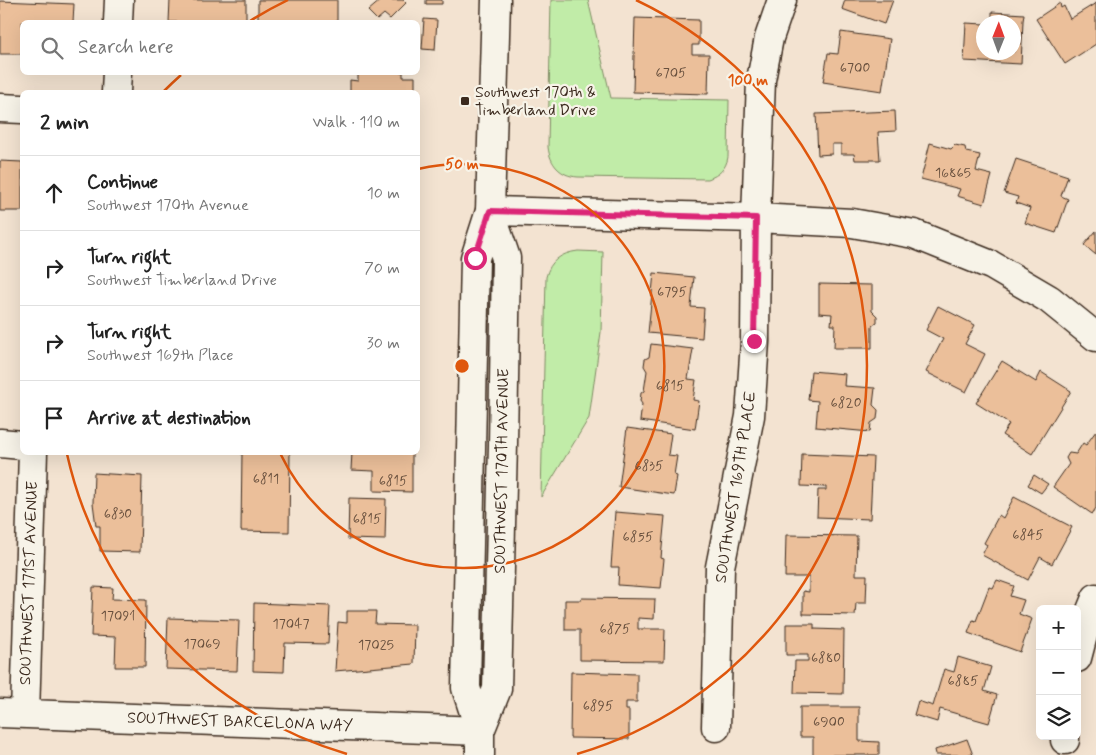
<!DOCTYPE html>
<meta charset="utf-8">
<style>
body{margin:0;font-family:Mynerve,sans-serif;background:#f6f6f6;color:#222}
.controls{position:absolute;right:15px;bottom:15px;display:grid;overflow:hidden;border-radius:8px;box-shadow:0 5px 20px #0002}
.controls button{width:45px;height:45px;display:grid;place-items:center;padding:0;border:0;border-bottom:1px solid #e0e0e0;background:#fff;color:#222;font:25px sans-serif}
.compass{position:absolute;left:976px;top:15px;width:45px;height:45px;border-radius:50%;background:#fff;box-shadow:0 5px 20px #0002;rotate:1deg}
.stop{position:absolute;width:15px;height:15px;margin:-11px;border:4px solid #db2777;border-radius:50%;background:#fff}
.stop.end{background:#db2777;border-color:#fff;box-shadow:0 1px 5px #0008}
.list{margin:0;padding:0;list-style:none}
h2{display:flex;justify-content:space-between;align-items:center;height:65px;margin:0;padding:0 20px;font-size:21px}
h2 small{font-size:16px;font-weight:400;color:#767676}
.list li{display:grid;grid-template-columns:32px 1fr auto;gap:15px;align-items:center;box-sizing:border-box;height:75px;padding:0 20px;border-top:1px solid #e0e0e0}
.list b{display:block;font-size:19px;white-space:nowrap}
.list p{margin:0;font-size:16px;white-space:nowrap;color:#767676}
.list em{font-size:16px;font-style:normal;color:#767676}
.icon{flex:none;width:28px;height:28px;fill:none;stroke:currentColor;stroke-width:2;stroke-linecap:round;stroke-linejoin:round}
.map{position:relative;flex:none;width:1096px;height:755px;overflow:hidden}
.search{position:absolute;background:#fff;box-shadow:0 5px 20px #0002;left:20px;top:20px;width:400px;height:55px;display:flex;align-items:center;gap:12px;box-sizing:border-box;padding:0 18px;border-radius:8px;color:#767676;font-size:19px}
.panel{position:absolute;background:#fff;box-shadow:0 5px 20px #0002;left:20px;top:90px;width:400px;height:365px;border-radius:8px}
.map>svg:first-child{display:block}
.green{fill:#c1eca8;stroke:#7e8b63}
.building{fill:#ebbf9a;stroke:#3b2a1e}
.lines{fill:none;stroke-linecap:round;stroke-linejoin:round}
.minor-casing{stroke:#3b2a1e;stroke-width:31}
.secondary-casing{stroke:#3b2a1e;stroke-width:31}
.minor{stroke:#f7f3e8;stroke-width:28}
.secondary{stroke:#f7f3e8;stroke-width:28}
.route{stroke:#db2777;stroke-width:6}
.ring{fill:none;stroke:#df570d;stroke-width:2.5}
.poi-dot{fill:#3b2a1e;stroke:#f7f3e8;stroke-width:2}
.labels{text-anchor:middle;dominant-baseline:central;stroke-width:4.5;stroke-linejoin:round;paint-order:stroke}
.number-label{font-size:14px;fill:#674f3d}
.poi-label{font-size:16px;fill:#3b2a1e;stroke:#f7f3e8;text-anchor:start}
.street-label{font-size:16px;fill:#3b2a1e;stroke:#f7f3e8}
.centre{fill:#df570d;stroke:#f7f3e8;stroke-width:2.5}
.ring-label{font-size:15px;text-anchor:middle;font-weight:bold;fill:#df570d;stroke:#f7f3e8;stroke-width:4.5;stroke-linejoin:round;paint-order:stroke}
</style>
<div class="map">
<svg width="1096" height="755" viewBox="0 0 1096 755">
<rect width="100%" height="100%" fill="#f3e3d1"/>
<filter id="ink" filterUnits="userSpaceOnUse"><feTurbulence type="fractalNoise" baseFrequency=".02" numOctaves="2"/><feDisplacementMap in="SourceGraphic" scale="10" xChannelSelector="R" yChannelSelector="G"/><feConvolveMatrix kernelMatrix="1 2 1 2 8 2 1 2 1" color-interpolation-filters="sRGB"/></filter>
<g filter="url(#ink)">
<path class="green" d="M 551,0 L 588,0 L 611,98 L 729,100 L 728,157 C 726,169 719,175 708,179 L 578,177 C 560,176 550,164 548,147 Z
M 578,251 L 603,252 L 601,332 L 589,418 L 541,497 L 546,277 C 550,261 561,253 578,251 Z"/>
<path class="building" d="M 170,0 L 246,0 L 246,22 L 169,22 Z
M 258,0 L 337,0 L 337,22 L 258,22 Z
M 381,0 L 403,0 L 406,3 L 390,19 L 384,14 L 377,20 L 368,11 Z
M 426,0 L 442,0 L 442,4 L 426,4 Z
M 845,0 L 893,0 L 884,24 L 842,9 Z
M 0,1 L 74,4 L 73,22 L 22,22 L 22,54 L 0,54 Z
M 1060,3 L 1061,8 L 1064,6 L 1070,19 L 1096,3 L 1096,44 L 1065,64 L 1036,19 Z
M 992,12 L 1024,14 L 1023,21 L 1021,64 L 964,61 L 966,23 L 984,24 L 984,52 L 1014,52 L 1014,22 L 992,22 Z
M 635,18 L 699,20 L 699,45 L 692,45 L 692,54 L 709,54 L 708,94 L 633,92 Z
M 424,19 L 437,20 L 435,50 L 422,49 Z
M 841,32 L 890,39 L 882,91 L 823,82 L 828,53 L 838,54 Z
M 358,72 L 403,72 L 403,77 L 415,77 L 415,92 L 350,92 L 350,80 L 358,81 Z
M 895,111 L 896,131 L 878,132 L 880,160 L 855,160 L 854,154 L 841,154 L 841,144 L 832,144 L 832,154 L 818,155 L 816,114 Z
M 930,143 L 951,149 L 955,145 L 965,147 L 966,152 L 980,155 L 976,171 L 992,175 L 984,204 L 957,196 L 960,189 L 921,179 Z
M 1016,159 L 1068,176 L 1061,196 L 1068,199 L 1056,233 L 1025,223 L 1030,208 L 1016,203 L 1018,197 L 1004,193 Z
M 0,161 L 22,162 L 22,211 L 0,211 Z
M 1096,231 L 1096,255 L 1084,245 Z
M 654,273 L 694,277 L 691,307 L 704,308 L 702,338 L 648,333 Z
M 819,284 L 872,285 L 872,311 L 877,316 L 877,322 L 872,326 L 872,348 L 834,348 L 835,325 L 831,325 L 832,314 L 819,313 Z
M 938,306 L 975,325 L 965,344 L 985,354 L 966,392 L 926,372 L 943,339 L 926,330 Z
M 651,344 L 693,349 L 688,379 L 696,380 L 693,400 L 699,401 L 695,429 L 640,421 L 642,404 L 640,401 L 641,393 L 644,391 L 647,371 L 644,366 L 645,359 L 649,357 Z
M 1002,361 L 1036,382 L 1041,372 L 1071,391 L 1032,454 L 1002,435 L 1009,424 L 976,403 Z
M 811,371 L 845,374 L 844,386 L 875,388 L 873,405 L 878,410 L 877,419 L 871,423 L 870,432 L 816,427 L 818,401 L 808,400 Z
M 627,428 L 671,434 L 668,455 L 677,456 L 674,475 L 677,476 L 674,495 L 619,487 Z
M 1096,431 L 1096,508 L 1092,514 L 1053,487 L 1069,464 L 1066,458 L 1069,453 L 1076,454 L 1083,443 L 1086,445 Z
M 242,452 L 290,452 L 289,532 L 241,531 Z
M 352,452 L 412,452 L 412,492 L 374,491 L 374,471 L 351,470 Z
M 802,454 L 873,457 L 870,519 L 817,517 L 818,490 L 826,490 L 826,487 L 801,486 Z
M 94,473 L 142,476 L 140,552 L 100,551 L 100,526 L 96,526 L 93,503 Z
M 1034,475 L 1048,484 L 1041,493 L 1028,485 Z
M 1014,497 L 1072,527 L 1052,564 L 1040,557 L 1028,580 L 982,555 L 987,545 L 984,543 L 999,515 L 1003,518 Z
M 349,498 L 386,499 L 385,540 L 348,539 Z
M 615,512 L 665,516 L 661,558 L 664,559 L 661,588 L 618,585 L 619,567 L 611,567 Z
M 786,535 L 857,536 L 856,575 L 867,575 L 866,603 L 856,603 L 855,615 L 803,614 L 803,591 L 809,592 L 809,577 L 785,577 Z
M 997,580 L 1014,586 L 1010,596 L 1024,600 L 1019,614 L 1032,619 L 1020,652 L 968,633 L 973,620 L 976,621 L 989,587 L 993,588 Z
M 93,587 L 113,588 L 112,599 L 146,600 L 145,667 L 115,667 L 116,637 L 91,636 Z
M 581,598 L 655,599 L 654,619 L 638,618 L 638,629 L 665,629 L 664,661 L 580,660 L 580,630 L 565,630 L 565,600 L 581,600 Z
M 254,603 L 330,606 L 328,644 L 285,643 L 284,672 L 253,671 Z
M 347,611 L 376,611 L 375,624 L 415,625 L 414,664 L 335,671 L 338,622 L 347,623 Z
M 168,618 L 239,620 L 237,671 L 166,669 Z
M 786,624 L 814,624 L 814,629 L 844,630 L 843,694 L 794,693 L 795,661 L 808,661 L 808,655 L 786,655 Z
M 958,657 L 991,667 L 984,691 L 997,695 L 989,723 L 940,709 L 937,722 L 914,715 L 918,701 L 933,706 L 944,669 L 954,672 Z
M 571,672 L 637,674 L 637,702 L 626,702 L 626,710 L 629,710 L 629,739 L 570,738 Z
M 800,707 L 859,707 L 859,741 L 879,742 L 879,755 L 813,755 L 813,737 L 800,737 Z
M 967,739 L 973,755 L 935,755 L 936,754 L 935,750 Z"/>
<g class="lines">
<g class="minor-casing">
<path id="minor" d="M 118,22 L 119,0
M 116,92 L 117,72
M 0,108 L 22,109
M 490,211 L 756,218 L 852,223 L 914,234 L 991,265 L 1049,299 L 1096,337
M 0,443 L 22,445
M 1077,658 L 1087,620 L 1096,598
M 0,713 L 480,731
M 25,714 L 33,452
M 716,727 L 720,567 L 750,416 L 755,341 L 756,218 L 761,80 L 769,38 L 782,0
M 1065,740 L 1065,736"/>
</g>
<g class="secondary-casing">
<path id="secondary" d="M 480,731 L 497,689 L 503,444 L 506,258 L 490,211
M 480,755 L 480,731 L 466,688 L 475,258 L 490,211 L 496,0"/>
</g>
<use href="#minor" class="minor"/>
<use href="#secondary" class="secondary"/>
</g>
</g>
<g class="lines" filter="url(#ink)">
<path class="route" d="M 475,258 L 490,211 L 756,218 L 754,341"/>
</g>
<g class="ring">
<path d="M418 169A202 202 0 1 1 280 453"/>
<path d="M347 754A405 405 0 0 1 67 454M163 92A405 405 0 0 1 181 75M250 21A405 405 0 0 1 288 0M636 0A405 405 0 0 1 577 754"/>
</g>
<rect class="poi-dot" x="460" y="96" width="10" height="10" rx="2.5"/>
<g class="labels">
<g class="number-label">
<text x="855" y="68">6700</text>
<text x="671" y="73">6705</text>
<text x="953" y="173">16865</text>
<text x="672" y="292">6795</text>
<text x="670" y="386">6815</text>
<text x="846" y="403">6820</text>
<text x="649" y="466">6835</text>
<text x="266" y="479">6811</text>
<text x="393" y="481">6815</text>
<text x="118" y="514">6830</text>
<text x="367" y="519">6815</text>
<text x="1028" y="535">6845</text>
<text x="638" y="537">6855</text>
<text x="118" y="616">17091</text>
<text x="291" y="624">17047</text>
<text x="615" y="629">6875</text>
<text x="202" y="644">17069</text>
<text x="376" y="645">17025</text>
<text x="826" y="658">6880</text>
<text x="963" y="681">6885</text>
<text x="598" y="706">6895</text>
<text x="829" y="722">6900</text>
</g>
<g class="poi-label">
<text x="475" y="92">Southwest 170th &amp;<tspan x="475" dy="18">Timberland Drive</tspan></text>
</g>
<g class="street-label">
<text transform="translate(502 471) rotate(-89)">SOUTHWEST 170TH AVENUE</text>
<text transform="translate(736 487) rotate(-81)">SOUTHWEST 169TH PLACE</text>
<text transform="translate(29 583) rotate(-88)">SOUTHWEST 171ST AVENUE</text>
<text transform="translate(240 722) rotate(2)">SOUTHWEST BARCELONA WAY</text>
</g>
</g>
<circle cx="462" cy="366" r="8" class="centre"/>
<g class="ring-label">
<text x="748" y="85">100 m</text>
<text x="462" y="169">50 m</text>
</g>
</svg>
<div class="controls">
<button>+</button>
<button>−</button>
<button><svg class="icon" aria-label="layers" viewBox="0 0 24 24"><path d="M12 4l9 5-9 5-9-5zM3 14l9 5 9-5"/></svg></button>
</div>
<svg class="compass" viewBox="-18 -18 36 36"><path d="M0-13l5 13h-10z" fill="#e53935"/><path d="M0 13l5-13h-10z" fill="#767676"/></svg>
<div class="stop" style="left:475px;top:258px"></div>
<div class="stop end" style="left:754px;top:341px"></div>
<div class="search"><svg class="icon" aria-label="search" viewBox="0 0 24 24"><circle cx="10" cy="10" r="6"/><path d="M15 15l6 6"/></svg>Search here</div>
<section class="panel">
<h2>2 min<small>Walk · 110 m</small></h2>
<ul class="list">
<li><svg class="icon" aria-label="ahead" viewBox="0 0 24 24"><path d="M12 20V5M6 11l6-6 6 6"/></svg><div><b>Continue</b><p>Southwest 170th Avenue</p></div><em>10 m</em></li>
<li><svg class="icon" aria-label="right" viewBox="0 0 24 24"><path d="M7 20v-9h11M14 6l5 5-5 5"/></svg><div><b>Turn right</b><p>Southwest Timberland Drive</p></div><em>70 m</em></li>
<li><svg class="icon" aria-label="right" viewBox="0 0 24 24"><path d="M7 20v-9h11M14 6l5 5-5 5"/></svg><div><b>Turn right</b><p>Southwest 169th Place</p></div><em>30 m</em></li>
<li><svg class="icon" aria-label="arrive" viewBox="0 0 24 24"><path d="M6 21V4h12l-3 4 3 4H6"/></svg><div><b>Arrive at destination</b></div></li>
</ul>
</section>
</div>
